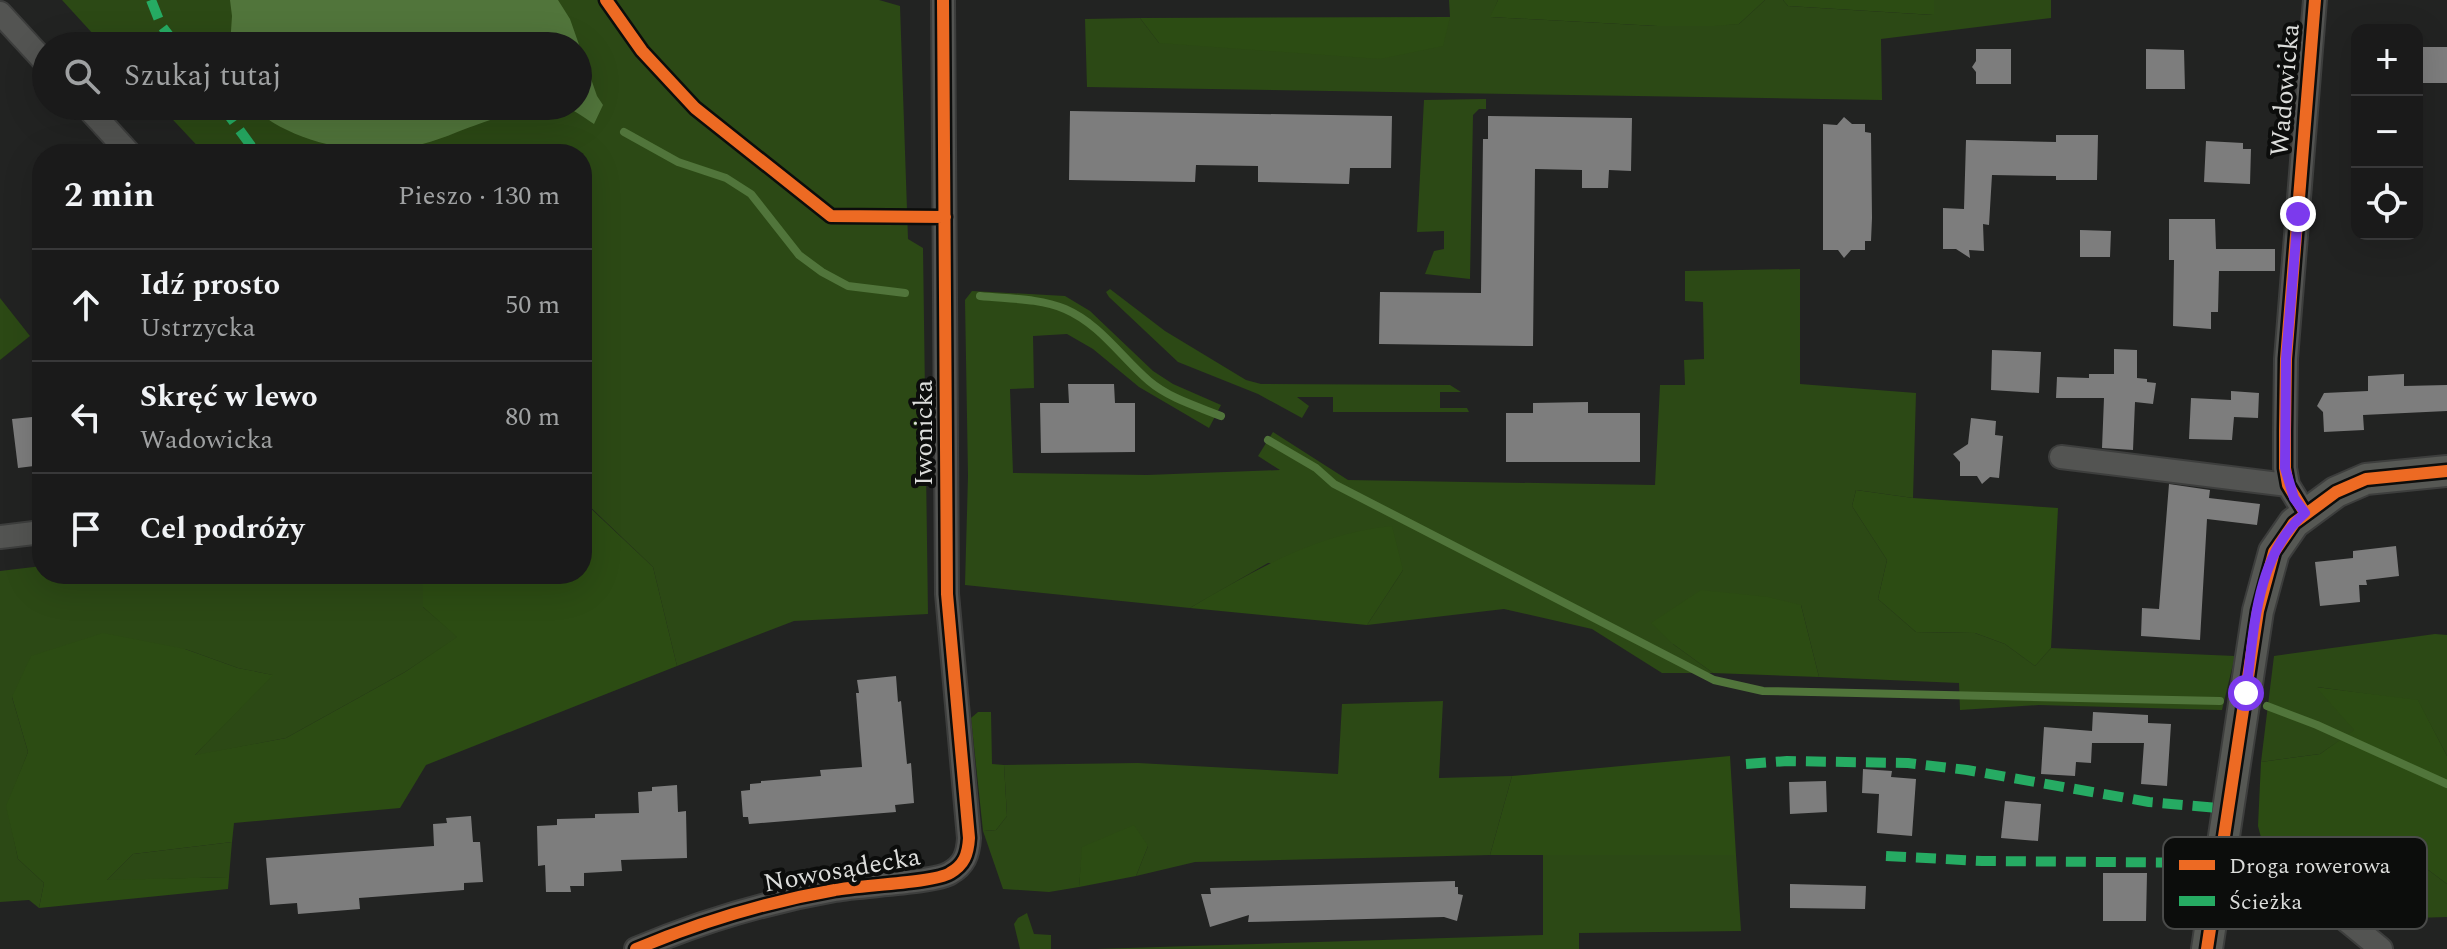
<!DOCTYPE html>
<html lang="pl">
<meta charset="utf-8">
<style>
body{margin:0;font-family:Spectral,serif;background:#272727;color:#f1f3f6}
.controls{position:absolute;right:24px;top:24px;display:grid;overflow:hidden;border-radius:16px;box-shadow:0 8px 32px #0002}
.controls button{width:72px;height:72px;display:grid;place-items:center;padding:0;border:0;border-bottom:2px solid #383839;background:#1a1a1a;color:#f1f3f6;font:40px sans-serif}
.stop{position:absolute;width:24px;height:24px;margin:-18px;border:6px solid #7c3aed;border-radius:50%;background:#fff}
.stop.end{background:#7c3aed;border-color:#fff;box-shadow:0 2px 8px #0008}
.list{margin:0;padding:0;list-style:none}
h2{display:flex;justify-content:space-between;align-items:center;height:104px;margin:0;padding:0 32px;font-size:34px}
h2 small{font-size:26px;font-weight:400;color:#9fa1a2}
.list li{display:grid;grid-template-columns:52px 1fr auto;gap:24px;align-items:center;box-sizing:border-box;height:112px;padding:0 32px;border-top:2px solid #383839}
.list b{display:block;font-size:30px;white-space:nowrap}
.list p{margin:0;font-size:26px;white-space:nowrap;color:#9fa1a2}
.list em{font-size:26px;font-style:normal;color:#9fa1a2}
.icon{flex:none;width:44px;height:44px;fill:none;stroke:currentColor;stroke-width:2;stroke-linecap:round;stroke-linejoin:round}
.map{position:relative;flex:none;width:2447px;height:949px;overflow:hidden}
.search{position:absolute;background:#1a1a1a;box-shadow:0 8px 32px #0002;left:32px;top:32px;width:560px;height:88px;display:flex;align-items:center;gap:20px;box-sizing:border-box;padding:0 28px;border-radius:44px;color:#9fa1a2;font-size:30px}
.panel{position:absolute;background:#1a1a1a;box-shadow:0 8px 32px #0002;left:32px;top:144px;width:560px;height:440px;border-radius:32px}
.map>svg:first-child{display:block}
.green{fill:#2c4915}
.forest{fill:#2c4c13}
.water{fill:#51753b}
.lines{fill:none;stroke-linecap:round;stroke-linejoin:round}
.stream{stroke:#51753b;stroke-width:8}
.building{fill:#7d7d7d}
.street-casing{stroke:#3d3e3d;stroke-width:26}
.secondary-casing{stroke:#3d3e3d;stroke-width:34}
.street{stroke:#535452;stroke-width:22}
.secondary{stroke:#565854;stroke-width:30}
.quiet{stroke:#26ab63;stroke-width:10;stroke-dasharray:20 10;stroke-linecap:butt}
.cycleway-casing{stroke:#0c0d0c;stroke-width:17}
.cycleway{stroke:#ed6a23;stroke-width:12}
.route{stroke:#7c3aed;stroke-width:10}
.labels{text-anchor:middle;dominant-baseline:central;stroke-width:8;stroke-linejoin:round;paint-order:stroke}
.street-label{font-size:26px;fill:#dcdddb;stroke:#0c0d0c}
.key{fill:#0c0d0c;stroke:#4a4b4a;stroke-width:2}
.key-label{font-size:22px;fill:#dcdddb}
</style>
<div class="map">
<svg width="2447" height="949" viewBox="0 0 2447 949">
<rect width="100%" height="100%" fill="#222322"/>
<path class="green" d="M 62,0 L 879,0 L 900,6 L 908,239 L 923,248 L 928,614 L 794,621 L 677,666 L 653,567 L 586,503 L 582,504 L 582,154 L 205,154 L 160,106 L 578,106 L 578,46 L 104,46 Z
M 1449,0 L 1498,0 L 1491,17 L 1657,26 L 1739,24 L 1765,0 L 1783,0 L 1788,6 L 1933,15 L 1934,0 L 2051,0 L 2051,18 L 1881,39 L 1882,100 L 1087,87 L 1085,19 L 1140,18 L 1159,43 L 1450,17 Z
M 1486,99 L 1486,109 L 1479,109 L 1473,115 L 1470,279 L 1425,274 L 1434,251 L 1444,249 L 1444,231 L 1417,232 L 1424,100 Z
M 1800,269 L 1800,384 L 1916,393 L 1913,498 L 1856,490 L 1852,506 L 1887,560 L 1878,599 L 1916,632 L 1975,633 L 2005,644 L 2035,666 L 2051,648 L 2235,656 L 2222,710 L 2039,705 L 1960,710 L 1959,683 L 1819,677 L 1801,605 L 1673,644 L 1713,673 L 1662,673 L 1592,629 L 1504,609 L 1367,625 L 1403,570 L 1268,563 L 1190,608 L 965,585 L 968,476 L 965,300 L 972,291 L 1065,296 L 1090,311 L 1153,371 L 1173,384 L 1221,405 L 1209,428 L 1139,387 L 1093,349 L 1067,334 L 1033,336 L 1034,388 L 1010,389 L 1013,473 L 1147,475 L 1280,470 L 1258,456 L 1273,432 L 1348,480 L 1655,485 L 1660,385 L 1685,385 L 1684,360 L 1704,359 L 1703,302 L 1685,301 L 1685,271 Z
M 1110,289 L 1165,331 L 1246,380 L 1261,384 L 1450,385 L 1461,392 L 1440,392 L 1440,408 L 1467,408 L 1469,412 L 1333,412 L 1333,397 L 1297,397 L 1309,406 L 1302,418 L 1258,394 L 1178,362 L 1109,297 L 1106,292 Z
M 0,298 L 30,336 L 0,360 Z
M 42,566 L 42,574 L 423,574 L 423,607 L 458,637 L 405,672 L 286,738 L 194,756 L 272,675 L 238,668 L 185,649 L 12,697 L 28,752 L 7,806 L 18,859 L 44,883 L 39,908 L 29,900 L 0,902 L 0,571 Z
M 2435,634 L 2447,635 L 2447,756 L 2418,701 L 2317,687 L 2355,730 L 2320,754 L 2261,762 L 2274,656 Z
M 1443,701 L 1439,778 L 1512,776 L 1490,855 L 1195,862 L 1136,876 L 1148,846 L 1083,847 L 1079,887 L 1049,892 L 1003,889 L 983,831 L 996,830 L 1007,816 L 1004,765 L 1138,763 L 1338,774 L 1342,704 Z
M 232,842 L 229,877 L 106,881 L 133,854 Z
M 1543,854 L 1736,855 L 1741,931 L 1579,933 L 1579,949 L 1095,949 L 1543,935 Z
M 2394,862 L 2423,866 L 2447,884 L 2447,917 L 2415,918 Z
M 1027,913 L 1034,934 L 1051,935 L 1051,949 L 1020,949 L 1014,924 L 1018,918 Z"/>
<path class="forest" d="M 1498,0 L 1765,0 L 1739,24 L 1714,26 L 1657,26 L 1490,17 Z
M 1783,0 L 1934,0 L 1934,15 L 1788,6 Z
M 1450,17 L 1443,46 L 1380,59 L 1159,43 L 1140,18 Z
M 1856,490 L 1913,498 L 2058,508 L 2051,648 L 2035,666 L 2005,644 L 1975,633 L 1916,632 L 1878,599 L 1887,560 L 1852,506 Z
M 585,503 L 653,567 L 677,666 L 426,765 L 400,808 L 234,823 L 232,842 L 133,854 L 107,880 L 229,877 L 228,889 L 39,908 L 44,883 L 18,859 L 6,806 L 28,752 L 12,697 L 31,656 L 103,633 L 185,649 L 238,668 L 273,675 L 195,755 L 286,738 L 405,672 L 457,637 L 423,607 L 423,574 L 582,574 L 582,504 Z
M 1392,526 L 1403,570 L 1367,625 L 1190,608 C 1253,571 1317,533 1392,526 Z
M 1701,590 L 1768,597 L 1801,605 L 1819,677 L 1713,673 L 1673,644 L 1651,623 Z
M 2316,687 L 2418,700 L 2447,756 L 2447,884 L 2423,866 L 2394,862 L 2415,918 L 2355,923 L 2264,849 L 2258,826 L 2261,762 L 2320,754 L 2354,730 Z
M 978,712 L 991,712 L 992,764 L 1004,765 L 1007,816 L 996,830 L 983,831 L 971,718 Z
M 1730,756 L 1736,855 L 1490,855 L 1512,776 Z
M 1134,825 L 1148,846 L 1136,876 L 1079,887 L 1082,847 Z"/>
<path class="water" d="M 230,0 L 558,0 L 570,19 L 597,96 L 603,105 L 594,124 C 586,119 576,111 567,108 C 539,101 492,119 465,129 C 443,138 419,147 394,149 C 346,154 287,139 251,106 L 578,106 L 578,46 L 230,46 L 232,16 Z"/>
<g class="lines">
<path class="stream" d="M 624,132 L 678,162 L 726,178 L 751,194 L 799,255 L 822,272 L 848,286 L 905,293
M 980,296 C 1008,299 1039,298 1065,309 C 1100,324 1121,357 1149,381 C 1169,398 1196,406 1221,416
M 1268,440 L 1316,468 L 1334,484 L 1714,680 L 1763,691 L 2220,701
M 2267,706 L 2317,725 L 2447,784"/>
</g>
<path class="building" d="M 2417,47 L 2447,47 L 2447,83 L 2417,83 Z
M 1976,49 L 2011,49 L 2011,84 L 1976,84 L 1976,72 L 1972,67 L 1976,61 Z
M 2146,49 L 2184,50 L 2185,89 L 2146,89 Z
M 1070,111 L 1392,116 L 1391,168 L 1350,168 L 1349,184 L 1258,182 L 1258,166 L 1196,165 L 1195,182 L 1069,180 Z
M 1488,116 L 1632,118 L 1631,171 L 1609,170 L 1608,188 L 1582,188 L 1582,170 L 1535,169 L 1533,346 L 1379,344 L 1380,292 L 1481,293 L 1483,139 L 1488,139 Z
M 1844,117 L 1852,124 L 1865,124 L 1865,132 L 1871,133 L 1872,218 L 1871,241 L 1865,241 L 1865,250 L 1851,250 L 1844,258 L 1838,250 L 1823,250 L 1823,124 L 1837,125 Z
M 2056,135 L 2098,135 L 2097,180 L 2056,180 L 2056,176 L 1992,175 L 1989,225 L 1983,224 L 1984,251 L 1969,250 L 1970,258 L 1956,249 L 1943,249 L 1943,208 L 1964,209 L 1966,140 L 2056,142 Z
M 2206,141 L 2243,143 L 2243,149 L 2251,149 L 2250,184 L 2204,182 Z
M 2169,219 L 2215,219 L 2216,249 L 2275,249 L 2275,271 L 2219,271 L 2218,312 L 2211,312 L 2211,329 L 2173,326 L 2174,260 L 2169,260 Z
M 2080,230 L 2111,231 L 2110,257 L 2080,257 Z
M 2114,349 L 2137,350 L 2137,378 L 2147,379 L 2147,382 L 2156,383 L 2153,404 L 2135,402 L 2133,450 L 2102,448 L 2104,398 L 2056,398 L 2057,377 L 2089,378 L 2089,374 L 2114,374 Z
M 1992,350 L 2041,352 L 2039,393 L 1991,390 Z
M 2404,374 L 2404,386 L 2447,385 L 2447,411 L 2363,415 L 2364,430 L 2324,432 L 2323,412 L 2317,406 L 2324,393 L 2368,391 L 2368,376 Z
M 1068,384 L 1114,384 L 1115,403 L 1135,403 L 1135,452 L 1041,453 L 1040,403 L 1069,403 Z
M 2231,391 L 2259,393 L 2258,418 L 2234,417 L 2232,440 L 2189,439 L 2191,398 L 2231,400 Z
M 1588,402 L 1588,413 L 1640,413 L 1640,462 L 1506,462 L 1506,413 L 1533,413 L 1533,403 Z
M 42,416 L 42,465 L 18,468 L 12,419 Z
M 1971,418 L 1996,421 L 1995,435 L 2003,436 L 1999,478 L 1990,477 L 1982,484 L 1977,476 L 1960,476 L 1960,462 L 1953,454 L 1968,444 Z
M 2169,484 L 2210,490 L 2209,498 L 2260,504 L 2257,525 L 2207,519 L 2200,640 L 2141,636 L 2142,608 L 2159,609 Z
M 2396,546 L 2399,576 L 2366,580 L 2367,585 L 2359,585 L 2360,602 L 2320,606 L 2315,562 L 2353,558 L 2353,551 Z
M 896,676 L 898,702 L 901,701 L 907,764 L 911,763 L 914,803 L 895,805 L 896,812 L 749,824 L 748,817 L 743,817 L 741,791 L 750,790 L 750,784 L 761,783 L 761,781 L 821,776 L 820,770 L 862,767 L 856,693 L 859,693 L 857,680 Z
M 2093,712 L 2148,715 L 2148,723 L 2171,724 L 2167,786 L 2141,784 L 2144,743 L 2092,743 L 2091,763 L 2076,762 L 2075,776 L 2041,774 L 2044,727 L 2092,731 Z
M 1863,769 L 1892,771 L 1891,777 L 1916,779 L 1912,836 L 1877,833 L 1879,794 L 1862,793 Z
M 1826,781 L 1827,812 L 1790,814 L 1789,782 Z
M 677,785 L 678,812 L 686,811 L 687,858 L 621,860 L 622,871 L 584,873 L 584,886 L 570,886 L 571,892 L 546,892 L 545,865 L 538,866 L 537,826 L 557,825 L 557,819 L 595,818 L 595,814 L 639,813 L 638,792 L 652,791 L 652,787 Z
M 2005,801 L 2041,804 L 2038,841 L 2001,838 Z
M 471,816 L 473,842 L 480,842 L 483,882 L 464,883 L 464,890 L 359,898 L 360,909 L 298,914 L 297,903 L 270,905 L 266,858 L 434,846 L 433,824 L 447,823 L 446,818 Z
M 2103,873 L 2147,873 L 2146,921 L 2103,921 Z
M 1455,881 L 1455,887 L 1458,887 L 1458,894 L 1463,895 L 1457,921 L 1444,917 L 1248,922 L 1249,915 L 1210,927 L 1201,894 L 1211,894 L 1210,888 Z
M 1790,884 L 1866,886 L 1865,909 L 1790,908 Z"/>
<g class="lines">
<g class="street-casing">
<path id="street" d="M 0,13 L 46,63
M 86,106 L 130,154
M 2061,457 L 2288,485
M 2305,513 L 2288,485 L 2285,468 L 2285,431 L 2286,359 L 2315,0
M 0,537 L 42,532
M 2223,846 C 2283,865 2334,910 2381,949
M 636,949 C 700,922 766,902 835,890 C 859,885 934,883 950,873 C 964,865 968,855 969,838 L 947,594 L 943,0"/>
</g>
<g class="secondary-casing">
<path id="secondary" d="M 2207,949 L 2258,611 L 2274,552 L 2294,523 L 2336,492 L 2366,479 L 2447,471"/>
</g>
<use href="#street" class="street"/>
<use href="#secondary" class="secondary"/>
<path class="quiet" d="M 151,0 L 161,25 L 177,46
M 222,106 L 257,154
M 1746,764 L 1787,761 L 1908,763 L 1967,770 L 2149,802 L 2229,809
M 1886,856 L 1982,861 L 2221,863"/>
<g class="cycleway-casing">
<path id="cycleway" d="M 606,0 L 642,51 L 695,108 L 831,216 L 945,217
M 2305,513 L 2288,485 L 2285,468 L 2285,431 L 2286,359 L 2315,0
M 636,949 C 700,922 766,902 835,890 C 859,885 934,883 950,873 C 964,865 968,855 969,838 L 947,594 L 943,0
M 2207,949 L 2258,611 L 2274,552 L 2294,523 L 2336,492 L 2366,479 L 2447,471"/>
</g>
<use href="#cycleway" class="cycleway"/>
</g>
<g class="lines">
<path class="route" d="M 2246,693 C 2254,632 2255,556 2305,513 L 2294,498 L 2285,468 L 2286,359 L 2298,214"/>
</g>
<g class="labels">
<g class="street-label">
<text transform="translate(2285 90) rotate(-85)">Wadowicka</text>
<text transform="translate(924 433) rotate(-90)">Iwonicka</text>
<text transform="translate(842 870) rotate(-10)">Nowosądecka</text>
</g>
</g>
<rect x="2163" y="837" width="264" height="92" rx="12" class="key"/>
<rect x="2179" y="860" width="36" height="10" fill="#ed6a23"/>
<rect x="2179" y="896" width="36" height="10" fill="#26ab63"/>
<g class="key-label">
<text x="2229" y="873">Droga rowerowa</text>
<text x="2229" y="909">Ścieżka</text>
</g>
</svg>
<div class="controls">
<button>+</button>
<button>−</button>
<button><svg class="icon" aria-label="locate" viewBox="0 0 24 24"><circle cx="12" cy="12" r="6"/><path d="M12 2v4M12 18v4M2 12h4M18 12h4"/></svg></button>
</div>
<div class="stop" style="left:2246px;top:693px"></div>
<div class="stop end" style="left:2298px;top:214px"></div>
<div class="search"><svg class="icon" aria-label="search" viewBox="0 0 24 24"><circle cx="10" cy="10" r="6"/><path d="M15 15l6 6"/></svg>Szukaj tutaj</div>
<section class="panel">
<h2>2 min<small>Pieszo · 130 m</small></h2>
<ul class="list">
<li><svg class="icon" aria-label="ahead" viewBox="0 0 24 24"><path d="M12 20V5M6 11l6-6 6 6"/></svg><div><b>Idź prosto</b><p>Ustrzycka</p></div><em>50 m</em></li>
<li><svg class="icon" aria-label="left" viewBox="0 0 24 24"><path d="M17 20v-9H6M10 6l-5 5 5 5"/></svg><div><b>Skręć w lewo</b><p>Wadowicka</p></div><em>80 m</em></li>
<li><svg class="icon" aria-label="arrive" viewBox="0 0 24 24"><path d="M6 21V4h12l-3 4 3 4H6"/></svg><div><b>Cel podróży</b></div></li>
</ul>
</section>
</div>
